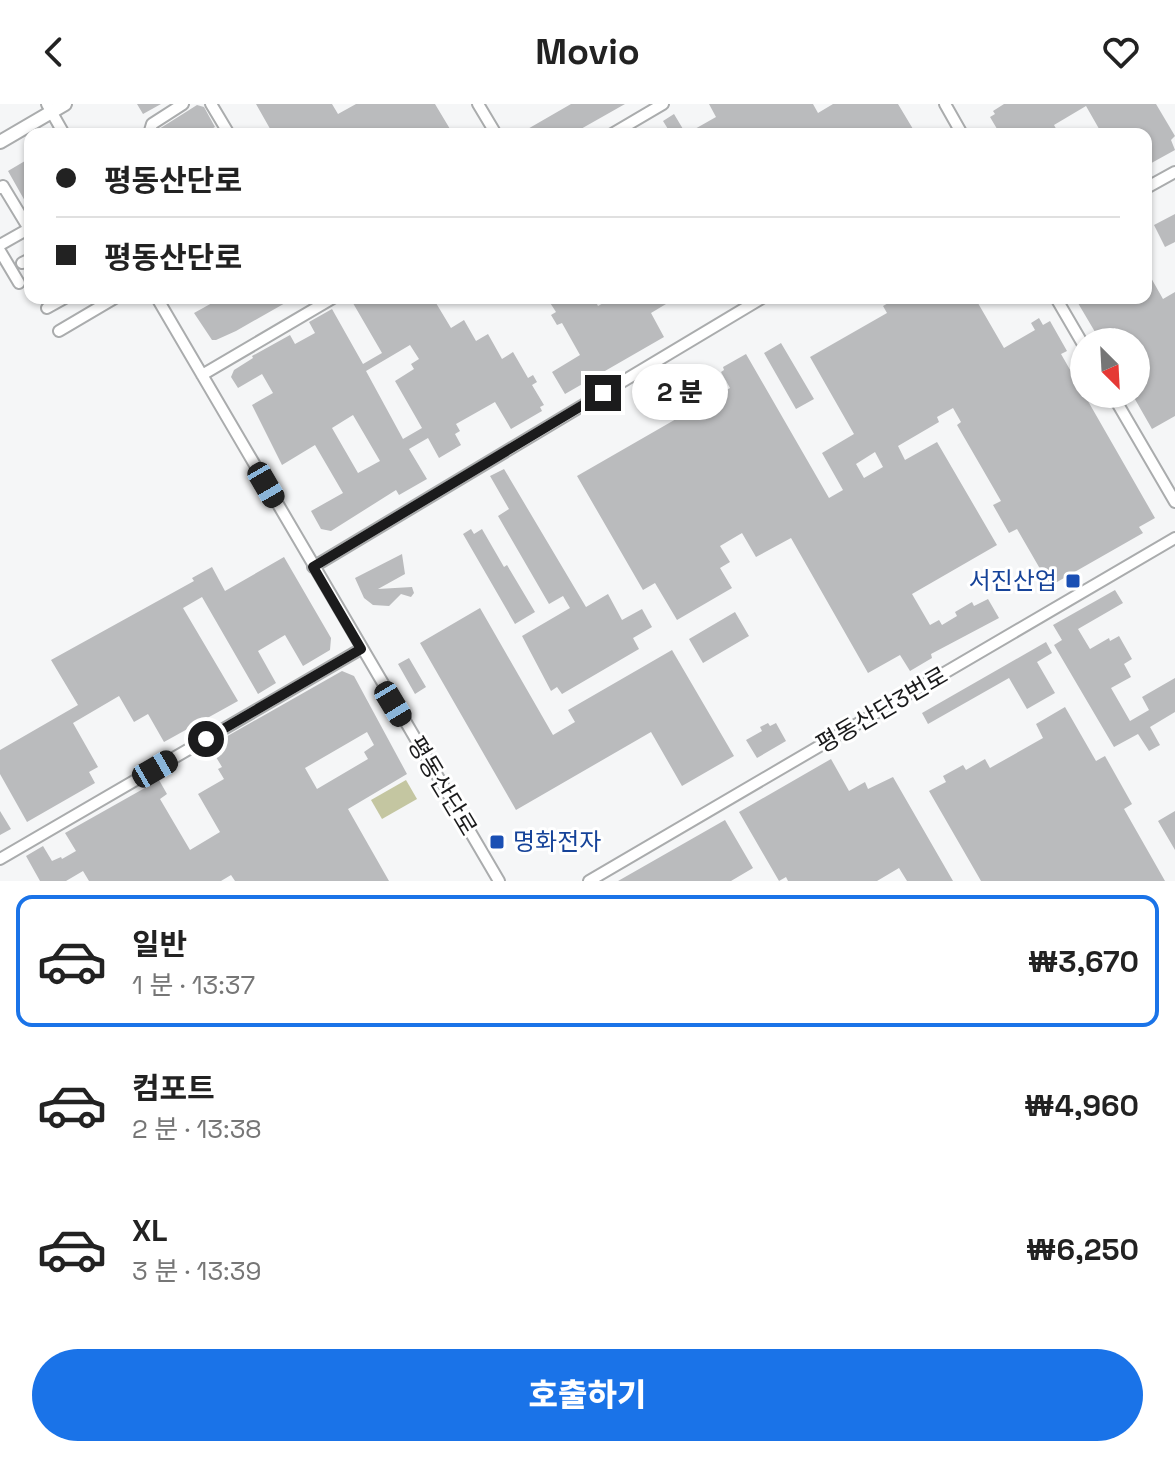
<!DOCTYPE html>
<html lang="ko">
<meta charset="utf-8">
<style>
:root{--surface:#fff;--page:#f6f6f6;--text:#222;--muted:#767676;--line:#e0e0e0;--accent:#1a73e8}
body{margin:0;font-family:"Space Grotesk","Noto Sans KR",sans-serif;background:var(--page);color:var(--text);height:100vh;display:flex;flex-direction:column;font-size:30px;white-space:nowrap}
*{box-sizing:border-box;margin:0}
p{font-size:26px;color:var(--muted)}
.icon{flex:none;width:44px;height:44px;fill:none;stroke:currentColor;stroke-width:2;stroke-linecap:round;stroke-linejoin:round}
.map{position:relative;height:777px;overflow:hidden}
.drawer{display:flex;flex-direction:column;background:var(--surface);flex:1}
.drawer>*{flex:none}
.banner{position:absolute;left:24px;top:24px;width:1128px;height:176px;border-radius:16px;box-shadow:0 2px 6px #0004;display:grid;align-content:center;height:176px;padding:0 32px;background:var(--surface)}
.needle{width:52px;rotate:156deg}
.controls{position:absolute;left:1070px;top:224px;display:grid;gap:16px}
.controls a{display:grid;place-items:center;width:80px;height:80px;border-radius:50%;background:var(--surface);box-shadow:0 2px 6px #0004;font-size:40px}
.end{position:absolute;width:36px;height:36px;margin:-18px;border:10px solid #1b1b1c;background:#fff;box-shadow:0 0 0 4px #fff}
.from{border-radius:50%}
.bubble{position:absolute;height:56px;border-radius:28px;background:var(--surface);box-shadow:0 2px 6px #0004;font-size:26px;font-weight:800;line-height:56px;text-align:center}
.car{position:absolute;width:24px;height:48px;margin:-24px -12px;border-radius:10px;box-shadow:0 0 6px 2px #0007;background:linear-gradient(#222 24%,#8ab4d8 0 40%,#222 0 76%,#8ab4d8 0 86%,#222 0)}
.banner b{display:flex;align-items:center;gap:28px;height:76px;font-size:30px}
.banner b+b{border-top:2px solid var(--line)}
.banner i{width:20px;height:20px;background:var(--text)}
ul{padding:14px 0 0;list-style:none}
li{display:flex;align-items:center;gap:24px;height:132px;margin:0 16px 12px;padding:0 16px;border:4px solid transparent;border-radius:16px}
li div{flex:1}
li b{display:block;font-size:30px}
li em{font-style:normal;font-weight:800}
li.active{border-color:var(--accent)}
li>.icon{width:72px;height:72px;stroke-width:1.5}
.button{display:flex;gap:16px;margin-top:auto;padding:16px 32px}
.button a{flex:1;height:92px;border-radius:48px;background:var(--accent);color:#fff;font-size:32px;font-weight:800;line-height:92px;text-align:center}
header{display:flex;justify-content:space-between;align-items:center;height:104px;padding:0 32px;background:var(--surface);font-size:36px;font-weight:800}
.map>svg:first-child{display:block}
</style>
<header><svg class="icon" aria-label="back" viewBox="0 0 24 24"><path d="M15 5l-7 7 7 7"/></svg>Movio<svg class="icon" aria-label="heart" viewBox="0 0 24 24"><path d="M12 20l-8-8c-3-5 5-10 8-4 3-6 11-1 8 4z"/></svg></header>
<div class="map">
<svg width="1175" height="777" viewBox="0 0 1175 777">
<rect width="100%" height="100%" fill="#f5f6f7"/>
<path fill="#c4c6a1" d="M 406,676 L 417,695 L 382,715 L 371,696 Z"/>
<path fill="#babbbd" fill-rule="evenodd" d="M 137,0 L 161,0 L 143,10 Z
M 256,0 L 332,0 L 338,10 L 356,0 L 435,0 L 453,30 L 273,30 Z
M 571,0 L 625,0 L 572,30 L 519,30 Z
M 709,0 L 813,0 L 818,9 L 833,0 L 898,0 L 916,30 L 882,30 L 880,26 L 873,30 L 836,30 L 834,27 L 829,30 L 686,30 L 716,13 Z
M 1004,0 L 1156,0 L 1175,32 L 1171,36 L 1175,46 L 1146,62 L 1146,30 L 1102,30 L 1086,2 L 1054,21 L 1059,30 L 1000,30 L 990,13 L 995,10 L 993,7 Z
M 197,1 L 204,3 L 215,23 L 203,30 L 157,30 L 159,25 Z
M 674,10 L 686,30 L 671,30 L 663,17 Z
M 30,54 L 30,106 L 8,67 Z
M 1175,110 L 1175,138 L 1165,143 L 1154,121 Z
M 1146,165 L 1163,195 L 1175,188 L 1175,312 L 1152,325 L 1132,290 L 1136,290 L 1136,238 L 1123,238 L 1115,224 L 1098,233 L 1075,194 L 1146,194 Z
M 221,194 L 294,194 L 236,227 L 216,236 L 212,236 L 194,209 Z
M 350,194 L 417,194 L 420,200 L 433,194 L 451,224 L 464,216 L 476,237 L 488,230 L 502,255 L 513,248 L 528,274 L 533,271 L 537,278 L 532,281 L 544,301 L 540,303 L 542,307 L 511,325 L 495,298 L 456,320 L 460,327 L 455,330 L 461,341 L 439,354 L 428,334 L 409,345 L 427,375 L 399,391 L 396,386 L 331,427 L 321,425 L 311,407 L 343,389 L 315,341 L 282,361 L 252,301 L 273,289 L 262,270 L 238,284 L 231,273 L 234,266 L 253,254 L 252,252 L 290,231 L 295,240 L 315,229 L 309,218 L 332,205 L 363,260 L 382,249 ZM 410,241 L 419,255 L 411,260 L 414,265 L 395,277 L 422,324 L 403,335 L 366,267 ZM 353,311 L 380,357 L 358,369 L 332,324 Z
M 547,194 L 594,194 L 598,202 L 612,194 L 676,194 L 651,209 L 664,233 L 565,290 L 552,268 L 580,251 L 562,219 L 557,221 L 551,211 L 556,208 Z
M 897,194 L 975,194 L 1004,244 L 1035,226 L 1031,219 L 1039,214 L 1043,221 L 1050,217 L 1067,247 L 1061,250 L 1155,414 L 1139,423 L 1143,429 L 1050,482 L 1017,425 L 1009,429 L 993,401 L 1001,397 L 957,321 L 961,318 L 953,304 L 937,313 L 939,318 L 898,342 L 905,356 L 937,338 L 997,441 L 912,490 L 930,521 L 939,516 L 942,521 L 957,512 L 955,508 L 972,498 L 974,502 L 988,495 L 999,514 L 931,550 L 932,554 L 910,567 L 900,551 L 868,569 L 791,434 L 756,453 L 742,429 L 720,442 L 730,458 L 720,464 L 732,484 L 677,516 L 655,479 L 643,486 L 577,372 L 730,284 L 721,268 L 724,266 L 723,263 L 746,250 L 829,394 L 843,386 L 822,349 L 854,330 L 810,253 L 887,209 L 883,202 ZM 875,348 L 883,363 L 864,374 L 856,360 Z
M 781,239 L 814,295 L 796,305 L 764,249 Z
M 504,365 L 586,503 L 608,490 L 622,516 L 642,505 L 652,523 L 633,534 L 639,545 L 562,590 L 557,583 L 551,587 L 522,532 L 570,504 L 563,492 L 549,500 L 498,412 L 509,405 L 490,372 Z
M 471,425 L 474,430 L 482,425 L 504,463 L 507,461 L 535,508 L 515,520 L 463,430 Z
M 402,450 L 405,470 L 378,485 L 412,483 L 414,489 L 411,493 L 401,490 L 389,502 L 373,501 L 364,494 L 355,474 Z
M 284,453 L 331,534 L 330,546 L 303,562 L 285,531 L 258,547 L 276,579 L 258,590 L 202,493 L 183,504 L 238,597 L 164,638 L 148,610 L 134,618 L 119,592 L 73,619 L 98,663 L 89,668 L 95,679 L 27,718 L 0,670 L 0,646 L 78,601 L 51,556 L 194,477 L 192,474 L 212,463 L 225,487 Z
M 1115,486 L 1123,499 L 1078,525 L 1090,545 L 1109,534 L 1110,537 L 1119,532 L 1132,555 L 1124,560 L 1131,573 L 1111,584 L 1130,617 L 1149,606 L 1142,593 L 1175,574 L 1175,608 L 1150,623 L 1160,641 L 1149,647 L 1138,630 L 1114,643 L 1054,541 L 1062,536 L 1053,521 Z
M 480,504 L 553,631 L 575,618 L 568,606 L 672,546 L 734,652 L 682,682 L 651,628 L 516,706 L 420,539 Z
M 735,508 L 749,532 L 703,559 L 689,535 Z
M 1046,538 L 1052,549 L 1037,558 L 1055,589 L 1027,605 L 1009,574 L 928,620 L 922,609 Z
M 409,554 L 426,583 L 415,590 L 398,560 Z
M 342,567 L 354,572 L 407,670 L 348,705 L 389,777 L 235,777 L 231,771 L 221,777 L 89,777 L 83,767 L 66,777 L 40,777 L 26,752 L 43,742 L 52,757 L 61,753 L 62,755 L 76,747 L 65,729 L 159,676 L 167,690 L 160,695 L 190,746 L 220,728 L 198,690 L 224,675 L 218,665 L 222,663 L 213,648 L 221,644 L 217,638 ZM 367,628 L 374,641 L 364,648 L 368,655 L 317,685 L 305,664 Z
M 1065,603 L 1096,657 L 1105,652 L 1132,700 L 1124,705 L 1165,777 L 981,777 L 929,687 L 946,678 L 943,672 L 963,661 L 966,666 L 985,655 L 990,664 L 1043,634 L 1036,620 Z
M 768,619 L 770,622 L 776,619 L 786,637 L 757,654 L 746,636 L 762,627 L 760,623 Z
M 831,655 L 849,687 L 865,678 L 868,685 L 893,673 L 953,777 L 907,777 L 899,764 L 877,777 L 788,777 L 786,773 L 779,777 L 739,708 Z
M 0,707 L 11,725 L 0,731 Z
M 1175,707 L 1175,746 L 1158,717 Z
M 725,716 L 753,764 L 731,777 L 618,777 Z"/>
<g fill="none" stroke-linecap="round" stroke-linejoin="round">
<g stroke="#aaacad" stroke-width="14">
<path id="minor" d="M 47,0 L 64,30
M 211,0 L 229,30
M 478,0 L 496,30
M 945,0 L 962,30
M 149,30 L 152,20 L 183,0
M 612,30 L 663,0
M 0,84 L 3,82 L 29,125
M 1146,84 L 1175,68
M 0,141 L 30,124
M 0,147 L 19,179
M 22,159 L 30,155
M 157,194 L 499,777
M 1056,194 L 1084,242
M 47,204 L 65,194
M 59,227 L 115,194
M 202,271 L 333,194
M 1112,290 L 1175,398
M 313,463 L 762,194
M 0,755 L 361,545
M 589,777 L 1175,434"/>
</g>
<g stroke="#aaacad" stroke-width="16">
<path id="major" d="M 0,38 L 65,0"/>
</g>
<use href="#minor" stroke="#fff" stroke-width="10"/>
<use href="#major" stroke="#fff" stroke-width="12"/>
</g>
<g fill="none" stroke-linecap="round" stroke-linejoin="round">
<path stroke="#1b1b1c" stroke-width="10" d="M 206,635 L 361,545 L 313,463 L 603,289"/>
</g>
<g fill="#1a4fb4" stroke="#fff" stroke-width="3">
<rect x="1065" y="469" width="16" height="16" rx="4"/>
<rect x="489" y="730" width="16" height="16" rx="4"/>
</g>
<g text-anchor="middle" stroke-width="6" stroke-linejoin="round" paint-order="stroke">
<g font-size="24" fill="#164399" stroke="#fff" text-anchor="end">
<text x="1057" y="485">서진산업</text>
<text x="513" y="746" text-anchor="start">명화전자</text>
</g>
<g font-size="24" fill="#1b1b1c" stroke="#fff">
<text transform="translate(882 606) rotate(-30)" y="8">평동산단3번로</text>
<text transform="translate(442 682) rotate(59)" y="8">평동산단로</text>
</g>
</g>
</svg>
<div class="controls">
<a><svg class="needle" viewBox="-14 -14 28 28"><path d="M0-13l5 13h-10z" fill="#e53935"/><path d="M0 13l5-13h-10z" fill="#767676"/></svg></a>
</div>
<i class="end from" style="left:206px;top:635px"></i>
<i class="end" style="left:603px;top:289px"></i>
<div class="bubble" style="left:632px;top:260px;width:96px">2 분</div>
<i class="car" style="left:266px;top:381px;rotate:150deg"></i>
<i class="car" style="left:393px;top:600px;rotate:149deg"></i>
<i class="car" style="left:155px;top:665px;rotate:60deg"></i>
<div class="banner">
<b><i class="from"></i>평동산단로</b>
<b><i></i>평동산단로</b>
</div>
</div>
<section class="drawer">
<ul>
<li class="active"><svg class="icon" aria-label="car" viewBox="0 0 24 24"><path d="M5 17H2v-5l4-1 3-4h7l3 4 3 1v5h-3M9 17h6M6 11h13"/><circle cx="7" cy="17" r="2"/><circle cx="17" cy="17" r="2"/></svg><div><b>일반</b><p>1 분 · 13:37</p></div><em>₩3,670</em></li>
<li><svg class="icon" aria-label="car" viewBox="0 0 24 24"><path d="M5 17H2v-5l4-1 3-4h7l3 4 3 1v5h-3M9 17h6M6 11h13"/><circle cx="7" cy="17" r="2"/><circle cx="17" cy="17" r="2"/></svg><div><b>컴포트</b><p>2 분 · 13:38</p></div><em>₩4,960</em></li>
<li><svg class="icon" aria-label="car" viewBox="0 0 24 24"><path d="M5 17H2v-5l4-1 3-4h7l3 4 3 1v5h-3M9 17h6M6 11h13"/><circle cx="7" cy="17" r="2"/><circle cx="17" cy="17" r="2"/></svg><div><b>XL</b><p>3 분 · 13:39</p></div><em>₩6,250</em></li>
</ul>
<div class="button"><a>호출하기</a></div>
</section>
